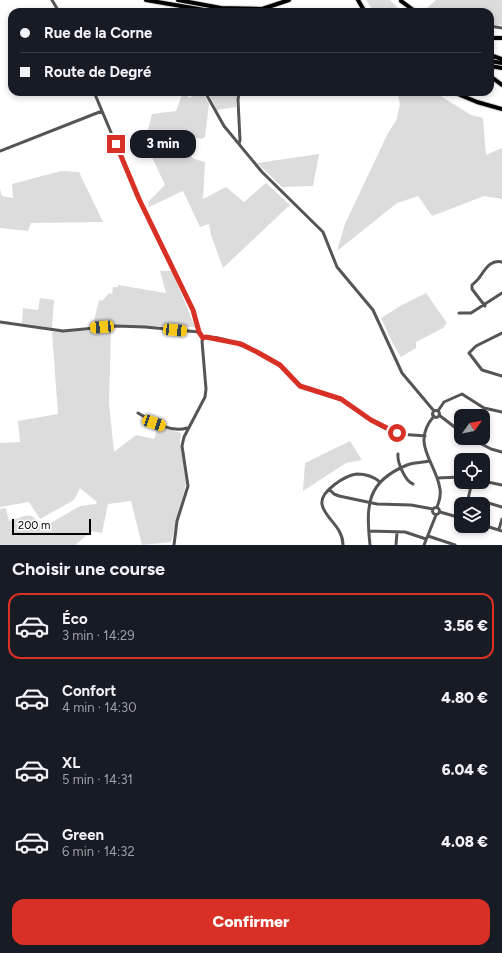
<!DOCTYPE html>
<html lang="fr">
<meta charset="utf-8">
<style>
:root{--surface:#171b24;--page:#20242c;--text:#f1f3f6;--muted:#9ea1a6;--line:#363941;--accent:#d93025}
body{margin:0;font-family:Figtree,sans-serif;background:var(--page);color:var(--text);height:100vh;display:flex;flex-direction:column;font-size:15px;white-space:nowrap}
*{box-sizing:border-box;margin:0}
p{font-size:13px;color:var(--muted)}
.icon{flex:none;width:22px;height:22px;fill:none;stroke:currentColor;stroke-width:2;stroke-linecap:round;stroke-linejoin:round}
.map{position:relative;height:545px;overflow:hidden}
.drawer{display:flex;flex-direction:column;background:var(--surface);flex:1}
.drawer>*{flex:none}
.banner{position:absolute;left:8px;top:8px;width:486px;height:88px;border-radius:12px;box-shadow:0 2px 6px #0003;display:grid;align-content:center;height:88px;padding:0 12px;background:var(--surface)}
.needle{width:26px;rotate:57deg}
.buttons{position:absolute;left:454px;top:409px;display:grid;gap:8px}
.buttons a{display:grid;place-items:center;width:36px;height:36px;border-radius:8px;background:var(--surface);box-shadow:0 2px 6px #0003;font-size:20px}
.scale{position:absolute;left:12px;bottom:10px;width:79px;box-sizing:border-box;padding-left:4px;border:2px solid #000;border-top:0;font-size:11px;line-height:14px;white-space:nowrap;color:#000;-webkit-text-stroke:3px #fff;paint-order:stroke}
.end{position:absolute;width:18px;height:18px;margin:-9px;border:5px solid #d93025;background:#fff;box-shadow:0 0 0 2px #fff}
.from{border-radius:50%}
.bubble{position:absolute;height:28px;border-radius:12px;background:var(--surface);box-shadow:0 2px 6px #0003;font-size:13px;font-weight:800;line-height:28px;text-align:center}
.car{position:absolute;width:12px;height:24px;margin:-12px -6px;border-radius:5px;box-shadow:0 0 3px 1px #0007;background:linear-gradient(#f5c518 24%,#345 0 40%,#f5c518 0 76%,#345 0 86%,#f5c518 0)}
.banner b{display:flex;align-items:center;gap:14px;height:38px;font-size:15px}
.banner b+b{border-top:1px solid var(--line)}
.banner i{width:10px;height:10px;background:var(--text)}
ul{padding:0;list-style:none}
li{display:flex;align-items:center;gap:12px;height:66px;margin:0 8px 6px;padding:0 4px;border:2px solid transparent;border-radius:12px}
li div{flex:1}
li b{display:block;font-size:15px}
li em{font-style:normal;font-weight:800}
li.current{border-color:var(--accent)}
li>.icon{width:36px;height:36px;stroke-width:1.5}
h2{padding:0 12px;font-size:18px;line-height:48px}
.action{display:flex;gap:8px;margin-top:auto;padding:8px 12px}
.action a{flex:1;height:46px;border-radius:12px;background:var(--accent);color:#fff;font-size:16px;font-weight:800;line-height:46px;text-align:center}
.map>svg:first-child{display:block}
</style>
<div class="map">
<svg width="502" height="545" viewBox="0 0 502 545">
<rect width="100%" height="100%" fill="#fff"/>
<path fill="#dcdcdc" d="M 366,0 L 390,0 L 402,12 L 374,12 Z
M 436,0 L 502,0 L 502,25 L 490,25 L 490,12 L 430,12 L 427,8 Z
M 199,92 L 202,92 L 209,104 L 205,137 L 202,139 L 192,137 L 192,158 L 205,162 L 203,199 L 226,187 L 244,202 L 266,183 L 290,205 L 223,268 L 211,235 L 209,224 L 200,227 L 183,191 L 149,207 L 148,202 L 165,185 L 145,142 L 152,114 L 176,111 L 182,95 L 185,93 L 189,98 Z
M 208,92 L 237,92 L 236,107 L 217,110 Z
M 397,92 L 434,92 L 471,115 L 483,118 L 486,155 L 502,148 L 502,199 L 484,196 L 432,216 L 418,196 L 397,203 L 337,251 L 345,224 L 388,133 L 396,121 L 400,104 Z
M 319,154 L 313,186 L 282,187 L 257,163 Z
M 61,171 L 79,172 L 103,222 L 31,223 L 28,231 L 0,228 L 0,189 L 2,196 L 13,198 L 12,184 Z
M 160,271 L 172,271 L 195,327 L 93,325 L 99,300 L 102,301 L 109,293 L 112,294 L 113,287 L 118,287 L 118,285 L 166,293 Z
M 426,293 L 447,323 L 443,328 L 416,342 L 416,348 L 401,357 L 392,342 L 381,318 L 402,305 Z
M 40,298 L 54,300 L 52,328 L 22,323 L 23,308 L 38,310 Z
M 111,330 L 109,403 L 114,452 L 136,435 L 154,439 L 159,426 L 181,433 L 180,442 L 186,484 L 171,542 L 142,545 L 131,501 L 108,504 L 102,533 L 92,531 L 75,545 L 0,545 L 0,509 L 6,508 L 9,521 C 28,516 31,509 42,528 L 80,506 L 96,504 L 97,502 L 80,488 L 74,500 L 40,519 L 29,502 L 0,507 L 0,443 L 20,442 L 18,421 L 58,414 L 52,332 Z
M 350,441 L 362,460 L 346,463 L 303,491 L 305,463 Z"/>
<g fill="none" stroke-linecap="round" stroke-linejoin="round">
<g stroke="#dbdbdb" stroke-width="6">
<path id="highway" d="M 146,0 L 216,12
M 178,0 L 221,8
M 358,0 L 365,12
M 401,1 L 416,12
M 220,8 L 262,9 L 289,0
M 229,10 L 241,12
M 490,38 L 502,38
M 490,55 L 502,59
M 490,61 L 502,63
M 490,66 L 502,68
M 490,76 L 502,85
M 453,92 L 477,102 L 502,109"/>
</g>
<path stroke="#555" stroke-width="3" d="M 52,0 L 59,12
M 490,26 L 502,28
M 94,92 L 139,199 L 193,309 L 199,332 L 203,338 L 202,341 L 206,389 L 205,397 L 184,437 L 182,446 L 188,486 L 177,521 L 174,545
M 205,92 L 224,126 L 262,172 L 323,232 L 337,267 L 373,310 L 402,373 L 434,411
M 239,144 L 240,140 L 238,100 L 239,92
M 0,151 L 102,111
M 485,306 L 472,289 L 472,285 C 474,283 477,281 479,278 C 485,270 490,259 502,262
M 459,313 L 471,313 L 502,293
M 0,322 L 63,331 L 117,326 L 145,327 L 199,332
M 502,333 L 476,346 L 469,353 L 482,370 L 502,376
M 203,338 C 218,332 269,356 281,366 C 289,373 294,383 303,387 C 314,392 326,393 338,398 C 358,408 375,427 397,433 C 407,436 415,434 425,436
M432.5 414a3.5 3.5 0 1 1 7 0a3.5 3.5 0 1 1-7 0Z
M 438,411 L 444,402 L 462,394 L 484,408 L 502,412
M 138,413 C 153,422 170,433 187,428
M 439,415 L 461,432
M 434,416 C 410,444 436,462 440,489 C 441,495 439,502 437,507
M 470,438 L 491,449 L 502,452
M 398,454 C 397,462 405,481 413,484
M 437,478 L 461,477
M 483,481 L 502,485
M 329,489 L 334,494 L 339,496 L 377,504 L 411,505 L 433,509
M 468,499 L 472,482
M 482,501 L 502,507
M432.5 511a3.5 3.5 0 1 1 7 0a3.5 3.5 0 1 1-7 0Z
M 440,512 L 461,518
M 483,525 L 502,531
M 499,529 L 502,519
M 369,531 L 405,532 L 426,539
M 428,536 L 455,545
M 343,545 C 343,526 324,518 322,504 C 320,491 346,475 357,474 C 366,474 373,476 380,482
M 370,545 C 366,505 366,482 407,465 C 414,462 422,463 429,461
M 396,545 L 397,532
M 424,545 L 436,515"/>
<use href="#highway" stroke="#000" stroke-width="4"/>
</g>
<g fill="none" stroke-linecap="round" stroke-linejoin="round">
<path stroke="#d93025" stroke-width="5" d="M 116,144 L 139,199 L 193,310 L 199,332 L 203,338 L 206,337 L 241,344 L 257,352 L 280,365 L 300,386 L 341,399 L 371,420 L 397,433"/>
</g>
</svg>
<div class="buttons">
<a><svg class="needle" viewBox="-14 -14 28 28"><path d="M0-13l5 13h-10z" fill="#e53935"/><path d="M0 13l5-13h-10z" fill="#9ea1a6"/></svg></a>
<a><svg class="icon" aria-label="locate" viewBox="0 0 24 24"><circle cx="12" cy="12" r="6"/><path d="M12 2v4M12 18v4M2 12h4M18 12h4"/></svg></a>
<a><svg class="icon" aria-label="layers" viewBox="0 0 24 24"><path d="M12 4l9 5-9 5-9-5zM3 14l9 5 9-5"/></svg></a>
</div>
<div class="scale">200 m</div>
<i class="end from" style="left:397px;top:433px"></i>
<i class="end" style="left:116px;top:144px"></i>
<div class="bubble" style="left:130px;top:130px;width:66px">3 min</div>
<i class="car" style="left:102px;top:327px;rotate:266deg"></i>
<i class="car" style="left:175px;top:330px;rotate:95deg"></i>
<i class="car" style="left:154px;top:423px;rotate:109deg"></i>
<div class="banner">
<b><i class="from"></i>Rue de la Corne</b>
<b><i></i>Route de Degré</b>
</div>
</div>
<section class="drawer">
<h2>Choisir une course</h2>
<ul>
<li class="current"><svg class="icon" aria-label="car" viewBox="0 0 24 24"><path d="M5 17H2v-5l4-1 3-4h7l3 4 3 1v5h-3M9 17h6M6 11h13"/><circle cx="7" cy="17" r="2"/><circle cx="17" cy="17" r="2"/></svg><div><b>Éco</b><p>3 min · 14:29</p></div><em>3.56 €</em></li>
<li><svg class="icon" aria-label="car" viewBox="0 0 24 24"><path d="M5 17H2v-5l4-1 3-4h7l3 4 3 1v5h-3M9 17h6M6 11h13"/><circle cx="7" cy="17" r="2"/><circle cx="17" cy="17" r="2"/></svg><div><b>Confort</b><p>4 min · 14:30</p></div><em>4.80 €</em></li>
<li><svg class="icon" aria-label="car" viewBox="0 0 24 24"><path d="M5 17H2v-5l4-1 3-4h7l3 4 3 1v5h-3M9 17h6M6 11h13"/><circle cx="7" cy="17" r="2"/><circle cx="17" cy="17" r="2"/></svg><div><b>XL</b><p>5 min · 14:31</p></div><em>6.04 €</em></li>
<li><svg class="icon" aria-label="car" viewBox="0 0 24 24"><path d="M5 17H2v-5l4-1 3-4h7l3 4 3 1v5h-3M9 17h6M6 11h13"/><circle cx="7" cy="17" r="2"/><circle cx="17" cy="17" r="2"/></svg><div><b>Green</b><p>6 min · 14:32</p></div><em>4.08 €</em></li>
</ul>
<div class="action"><a>Confirmer</a></div>
</section>
